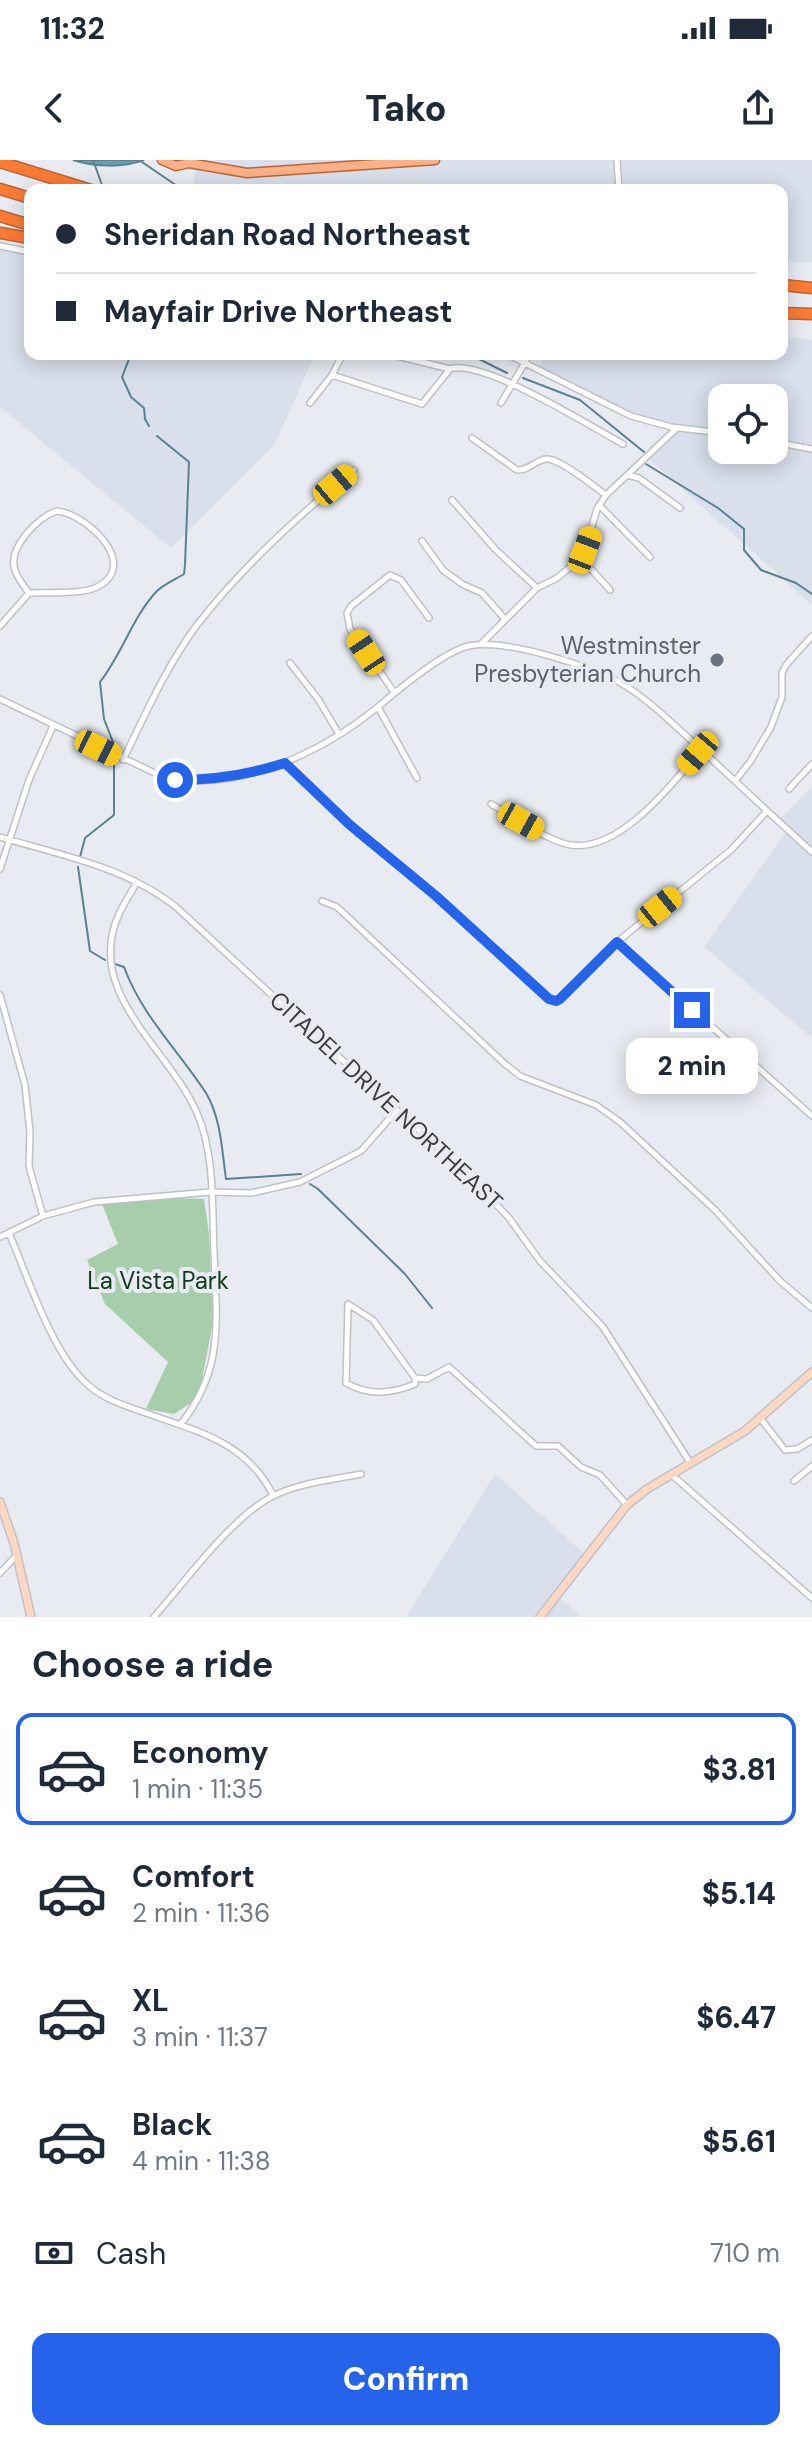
<!DOCTYPE html>
<meta charset="utf-8">
<style>
:root{--surface:#fff;--page:#f6f6f7;--text:#1f2937;--muted:#747a83;--line:#e0e1e3;--accent:#2563eb}
body{margin:0;font-family:"DM Sans",sans-serif;background:var(--page);color:var(--text);height:100vh;display:flex;flex-direction:column;font-size:30px;white-space:nowrap}
*{box-sizing:border-box;margin:0}
p{font-size:26px;color:var(--muted)}
.icon{flex:none;width:44px;height:44px;fill:none;stroke:currentColor;stroke-width:2;stroke-linecap:round;stroke-linejoin:round}
.map{position:relative;height:1457px;overflow:hidden}
.panel{display:flex;flex-direction:column;background:var(--surface);flex:1}
.panel>*{flex:none}
.top-card{position:absolute;left:24px;top:24px;width:764px;height:176px;border-radius:16px;box-shadow:0 4px 20px #0003;display:grid;align-content:center;height:176px;padding:0 32px;background:var(--surface)}
.fabs{position:absolute;left:708px;top:224px;display:grid;gap:16px}
.fabs a{display:grid;place-items:center;width:80px;height:80px;border-radius:16px;background:var(--surface);box-shadow:0 4px 20px #0003;font-size:40px}
.end{position:absolute;width:36px;height:36px;margin:-18px;border:10px solid #2563eb;background:#fff;box-shadow:0 0 0 4px #fff}
.from{border-radius:50%}
.bubble{position:absolute;height:56px;border-radius:16px;background:var(--surface);box-shadow:0 4px 20px #0003;font-size:26px;font-weight:800;line-height:56px;text-align:center}
.car{position:absolute;width:24px;height:48px;margin:-24px -12px;border-radius:10px;box-shadow:0 0 6px 2px #0007;background:linear-gradient(#f5c518 24%,#345 0 40%,#f5c518 0 76%,#345 0 86%,#f5c518 0)}
.top-card b{display:flex;align-items:center;gap:28px;height:76px;font-size:30px}
.top-card b+b{border-top:2px solid var(--line)}
.top-card i{width:20px;height:20px;background:var(--text)}
ul{padding:0;list-style:none}
li{display:flex;align-items:center;gap:24px;height:112px;margin:0 16px 12px;padding:0 16px;border:4px solid transparent;border-radius:16px}
li div{flex:1}
li b{display:block;font-size:30px}
li em{font-style:normal;font-weight:800}
li.selected{border-color:var(--accent)}
li>.icon{width:72px;height:72px;stroke-width:1.5}
h2{padding:0 32px;font-size:36px;line-height:96px}
.pay{display:flex;align-items:center;gap:20px;height:88px;padding:0 32px;font-size:30px}
.pay p{margin-inline-start:auto}
.action{display:flex;gap:16px;margin-top:auto;padding:16px 32px}
.action a{flex:1;height:92px;border-radius:16px;background:var(--accent);color:#fff;font-size:32px;font-weight:800;line-height:92px;text-align:center}
.status{display:flex;justify-content:space-between;align-items:center;height:56px;padding:0 40px;background:var(--surface);direction:ltr}
.status svg{height:22px;fill:currentColor}
header{display:flex;justify-content:space-between;align-items:center;height:104px;padding:0 32px;background:var(--surface);font-size:36px;font-weight:800}
.map>svg:first-child{display:block}
</style>
<div class="status"><b>11:32</b><svg viewBox="0 0 49 12"><path d="M0 12V9h3v3zM5 12V6h3v6zM10 12V3h3v9zM15 12V0h3v12zM26 1h20v11H26zM47 4h2v5h-2z"/></svg></div>
<header><svg class="icon" aria-label="back" viewBox="0 0 24 24"><path d="M15 5l-7 7 7 7"/></svg>Tako<svg class="icon" aria-label="share" viewBox="0 0 24 24"><path d="M12 15V3M7 8l5-5 5 5M5 13v7h14v-7"/></svg></header>
<div class="map">
<svg width="812" height="1457" viewBox="0 0 812 1457">
<rect width="100%" height="100%" fill="#e8ebf1"/>
<path fill="#d9dfeb" fill-rule="evenodd" d="M 197,0 L 812,0 L 812,102 L 782,102 L 782,30 L 193,30 Z
M 0,81 L 30,88 L 30,194 L 315,194 L 275,284 L 171,388 L 0,247 Z
M 782,176 L 812,180 L 812,445 L 648,298 L 682,267 L 611,249 L 539,210 L 544,194 L 782,194 ZM 722,238 L 774,238 L 774,290 L 722,290 Z
M 812,626 L 812,878 L 704,787 L 788,669 L 779,660 Z
M 495,1314 L 587,1396 L 557,1436 L 581,1457 L 406,1457 Z"/>
<path fill="#a7cdab" d="M 175,1038 L 204,1039 L 209,1074 L 213,1162 L 202,1220 L 197,1234 L 191,1243 L 174,1254 L 146,1249 L 168,1202 L 105,1144 L 87,1100 L 118,1084 L 102,1044 Z"/>
<path fill="#67a0b4" stroke="#5a8291" stroke-width="2" d="M 73,0 L 144,0 C 122,8 95,7 73,0 Z"/>
<g fill="none" stroke-linecap="round" stroke-linejoin="round">
<path stroke="#5a8291" stroke-width="2" d="M 93,0 L 102,25
M 139,0 L 183,30
M 131,194 L 122,217 L 131,237 L 144,248 L 145,259 L 149,266
M 469,194 L 507,213
M 523,218 L 580,240 L 644,292
M 646,304 L 718,348 L 744,369 L 744,390 L 761,410 L 796,423 L 812,434
M 116,590 L 104,559 L 100,522 C 122,494 133,456 157,431 C 164,424 176,419 184,414 L 185,405 L 189,302 L 157,276
M 80,697 L 85,678 L 114,655 L 114,603
M 78,707 L 90,791 L 105,800
M 115,804 L 124,807 C 142,856 178,890 206,933 C 221,958 222,991 226,1019 L 301,1014
M 310,1024 L 318,1029 L 405,1114 L 432,1148"/>
<g stroke="#bec1c7" stroke-width="8">
<path id="street" d="M 617,0 L 619,30
M 0,86 L 30,92
M 389,194 L 450,209 C 482,198 590,266 623,284
M 507,194 L 631,256 L 671,267 L 722,273
M 332,215 L 422,244 L 450,209
M 310,243 L 332,215 L 343,194
M 501,243 L 526,201
M 472,278 L 517,310 C 529,311 535,300 546,299 C 558,297 595,327 606,335
M 774,282 L 812,289
M 627,315 L 639,318 L 680,348
M 452,340 L 496,390 L 537,428
M 599,345 L 650,397
M 57,351 C 87,354 141,405 97,427 C 81,435 46,432 29,433 C 24,426 17,418 15,410 C 7,389 38,356 57,351 Z
M 422,381 L 443,410 L 462,424 L 482,433 L 504,458
M 580,397 L 610,430
M 0,466 L 29,433
M 481,484 L 537,428 L 557,418 L 574,404 L 585,390 L 597,349 L 606,335 L 677,268
M 290,503 L 318,539 L 339,574
M 394,532 L 350,469 L 347,453 L 351,446 L 390,415 L 401,420 L 429,458
M 0,539 L 161,616 C 235,635 323,592 379,546 C 399,529 444,491 469,486 C 505,478 595,507 626,526 C 655,545 679,570 705,593 C 740,626 776,659 812,692
M 378,547 L 417,618
M 123,600 C 145,555 167,505 197,465 C 243,406 296,358 354,310
M 285,603 L 350,665 L 416,718 L 549,839 L 556,841 L 617,782 L 731,690 L 767,651
M 735,621 L 750,602 L 771,567 L 782,537 L 782,513 L 786,505 L 812,476
M 789,629 L 812,604
M 491,644 C 512,656 543,678 566,684 C 617,697 672,624 701,590
M 0,677 C 60,695 126,707 176,747 L 472,1019 L 509,1058 L 540,1101 L 603,1167 L 691,1304
M 0,709 L 29,620 L 53,566
M 137,722 C 131,733 124,743 119,754 C 83,833 169,888 197,953 C 215,994 212,1047 214,1091 C 215,1126 219,1160 213,1195 C 208,1222 197,1244 180,1265
M 322,741 L 337,747 L 505,904 L 520,916 L 596,945 L 620,962 L 715,1050 L 780,1121 L 812,1148
M 617,782 L 812,956
M 0,835 L 25,925 L 30,972 L 29,1006 L 43,1056
M 9,1073 C 28,1117 52,1194 88,1225 C 104,1239 123,1245 143,1252 C 196,1271 246,1281 273,1335
M 0,1077 L 43,1056 L 94,1042 L 210,1032 L 251,1033 L 300,1022 L 361,991 L 397,950
M 348,1144 L 373,1160 L 415,1218 L 415,1224 C 391,1234 369,1236 346,1223 Z
M 415,1218 L 427,1219 L 449,1207 L 536,1286 L 558,1286 L 581,1307 L 600,1315 L 627,1345
M 761,1259 L 785,1290 L 797,1289 L 812,1280
M 672,1315 L 812,1438
M 794,1321 L 812,1306
M 0,1413 L 16,1396
M 154,1457 C 185,1422 231,1358 271,1337 C 297,1323 332,1320 361,1314"/>
</g>
<g stroke="#bec1c7" stroke-width="10">
<path id="secondary" d="M 0,1342 L 14,1383 L 31,1457
M 540,1457 L 627,1345 L 647,1329 L 745,1271 L 812,1212"/>
</g>
<g stroke="#b96537" stroke-width="11">
<path id="primary" d="M 162,0 L 176,6 L 189,3 L 247,13 L 435,0"/>
</g>
<g stroke="#b96537" stroke-width="13">
<path id="highway" d="M 0,2 L 91,30
M 0,29 L 30,38
M 0,56 L 30,65
M 0,73 L 30,78
M 782,125 L 812,128
M 782,153 L 812,154"/>
</g>
<use href="#street" stroke="#fff" stroke-width="5"/>
<use href="#secondary" stroke="#fed7c2" stroke-width="7"/>
<use href="#primary" stroke="#fdb085" stroke-width="8"/>
<use href="#highway" stroke="#fc7b33" stroke-width="10"/>
</g>
<g fill="none" stroke-linecap="round" stroke-linejoin="round">
<path stroke="#2563eb" stroke-width="10" d="M 175,620 C 213,620 248,615 285,603 L 350,665 L 436,736 L 549,839 L 556,841 L 560,839 L 617,782 L 692,850"/>
</g>
<circle fill="#6b7280" stroke="#e8ebf1" stroke-width="3" cx="717" cy="500" r="8"/>
<g text-anchor="middle" stroke-width="8" stroke-linejoin="round" paint-order="stroke">
<g font-size="24" fill="#5b616d" stroke="#e8ebf1" text-anchor="end">
<text x="701" y="494">Westminster<tspan x="701" dy="28">Presbyterian Church</tspan></text>
</g>
<g font-size="24" fill="#3c3d3f" stroke="#e8ebf1">
<text transform="translate(386 941) rotate(43)" y="8">CITADEL DRIVE NORTHEAST</text>
</g>
<g font-size="24" fill="#0e3c19" stroke="#e8ebf1">
<text x="158" y="1129">La Vista Park</text>
</g>
</g>
</svg>
<div class="fabs">
<a><svg class="icon" aria-label="locate" viewBox="0 0 24 24"><circle cx="12" cy="12" r="6"/><path d="M12 2v4M12 18v4M2 12h4M18 12h4"/></svg></a>
</div>
<i class="end from" style="left:175px;top:620px"></i>
<i class="end" style="left:692px;top:850px"></i>
<div class="bubble" style="left:626px;top:878px;width:132px">2 min</div>
<i class="car" style="left:335px;top:325px;rotate:50deg"></i>
<i class="car" style="left:585px;top:390px;rotate:21deg"></i>
<i class="car" style="left:366px;top:492px;rotate:327deg"></i>
<i class="car" style="left:98px;top:588px;rotate:116deg"></i>
<i class="car" style="left:698px;top:593px;rotate:221deg"></i>
<i class="car" style="left:521px;top:661px;rotate:119deg"></i>
<i class="car" style="left:660px;top:747px;rotate:51deg"></i>
<div class="top-card">
<b><i class="from"></i>Sheridan Road Northeast</b>
<b><i></i>Mayfair Drive Northeast</b>
</div>
</div>
<section class="panel">
<h2>Choose a ride</h2>
<ul>
<li class="selected"><svg class="icon" aria-label="car" viewBox="0 0 24 24"><path d="M5 17H2v-5l4-1 3-4h7l3 4 3 1v5h-3M9 17h6M6 11h13"/><circle cx="7" cy="17" r="2"/><circle cx="17" cy="17" r="2"/></svg><div><b>Economy</b><p>1 min · 11:35</p></div><em>$3.81</em></li>
<li><svg class="icon" aria-label="car" viewBox="0 0 24 24"><path d="M5 17H2v-5l4-1 3-4h7l3 4 3 1v5h-3M9 17h6M6 11h13"/><circle cx="7" cy="17" r="2"/><circle cx="17" cy="17" r="2"/></svg><div><b>Comfort</b><p>2 min · 11:36</p></div><em>$5.14</em></li>
<li><svg class="icon" aria-label="car" viewBox="0 0 24 24"><path d="M5 17H2v-5l4-1 3-4h7l3 4 3 1v5h-3M9 17h6M6 11h13"/><circle cx="7" cy="17" r="2"/><circle cx="17" cy="17" r="2"/></svg><div><b>XL</b><p>3 min · 11:37</p></div><em>$6.47</em></li>
<li><svg class="icon" aria-label="car" viewBox="0 0 24 24"><path d="M5 17H2v-5l4-1 3-4h7l3 4 3 1v5h-3M9 17h6M6 11h13"/><circle cx="7" cy="17" r="2"/><circle cx="17" cy="17" r="2"/></svg><div><b>Black</b><p>4 min · 11:38</p></div><em>$5.61</em></li>
</ul>
<div class="pay"><svg class="icon" aria-label="cash" viewBox="0 0 24 24"><path d="M3 7h18v10H3z"/><circle cx="12" cy="12" r="2"/></svg>Cash<p>710 m</p></div>
<div class="action"><a>Confirm</a></div>
</section>
